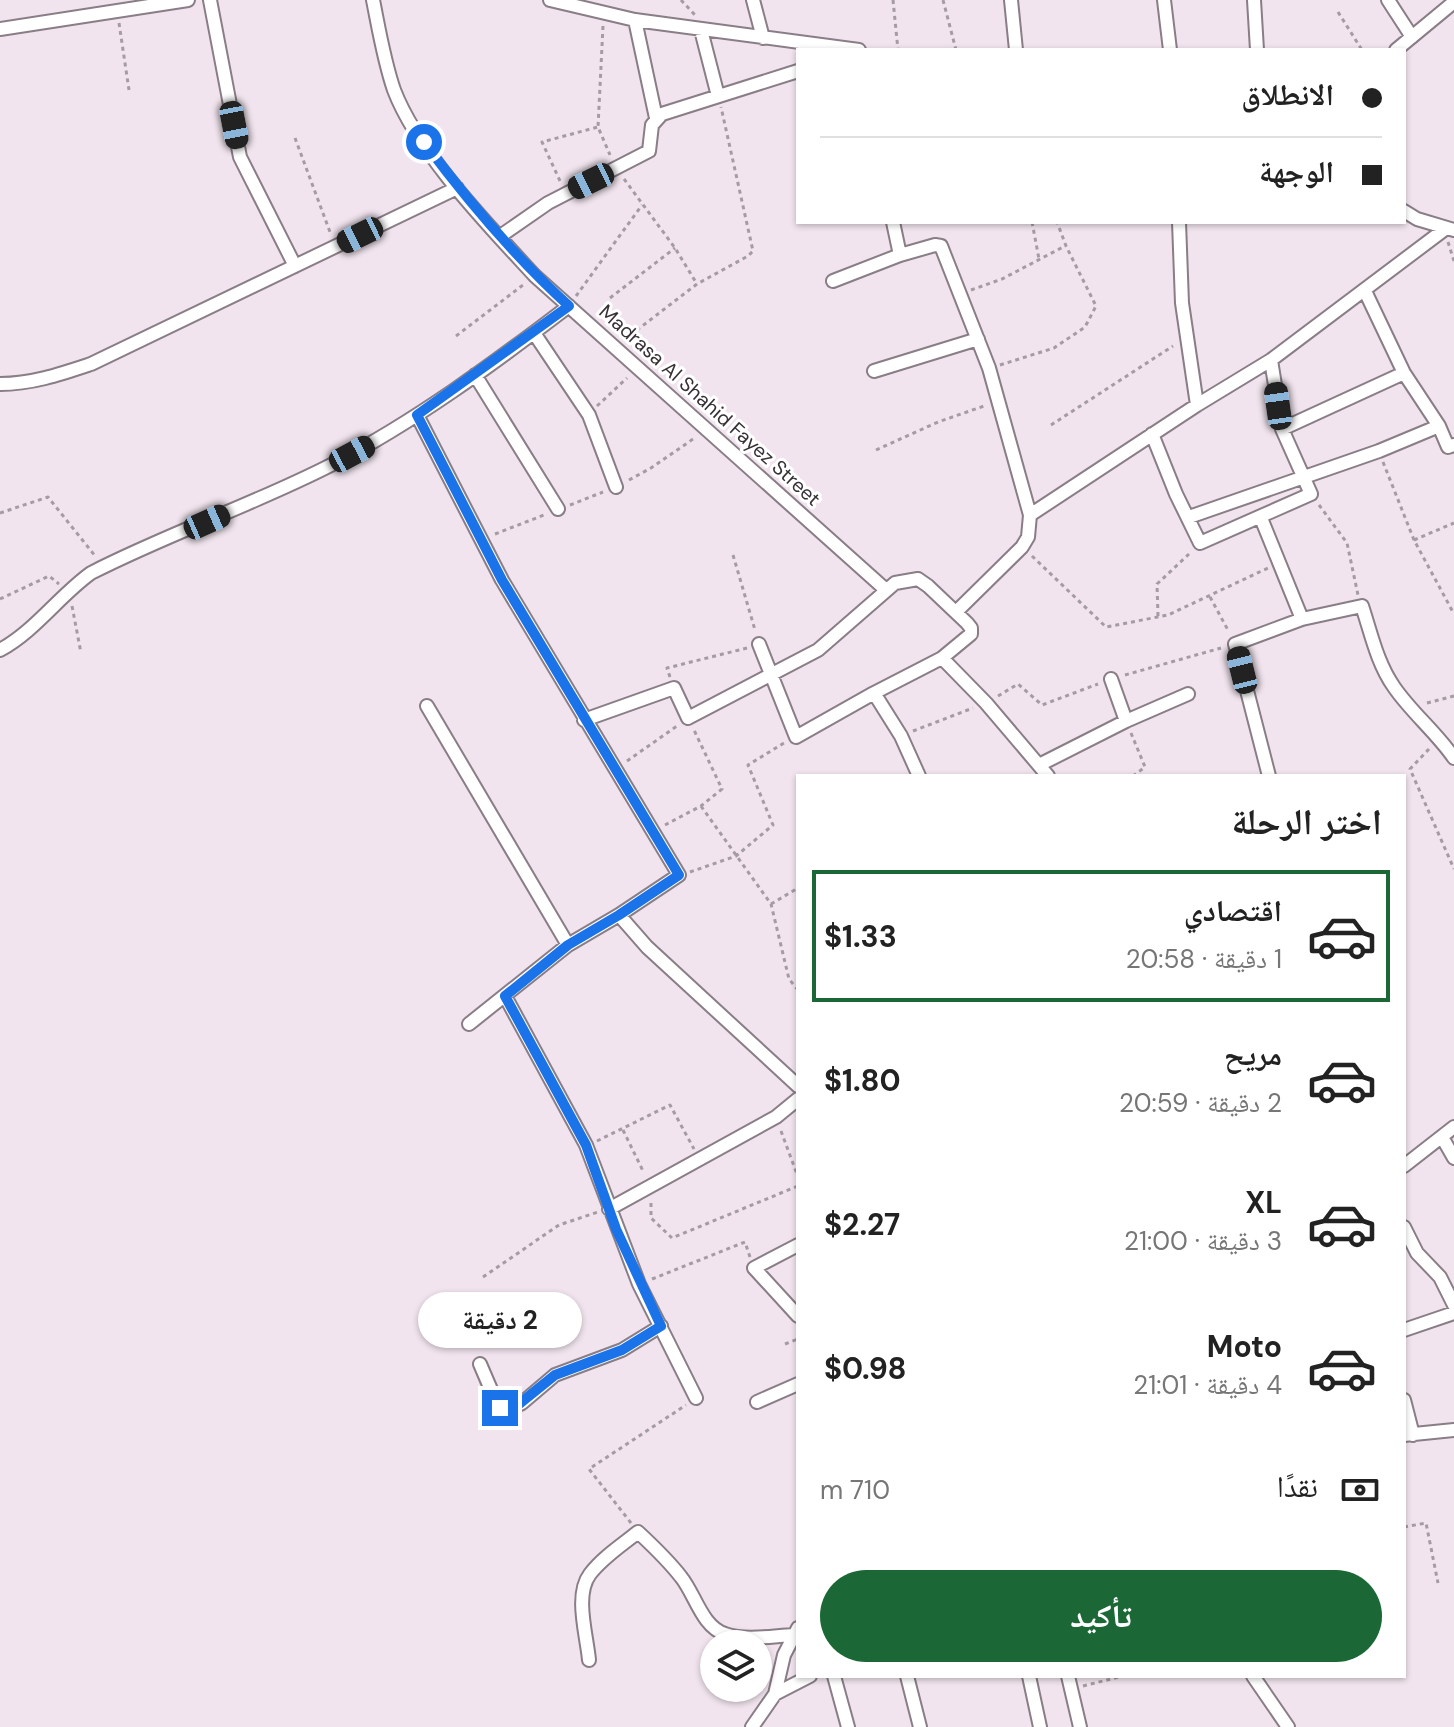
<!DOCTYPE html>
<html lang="ar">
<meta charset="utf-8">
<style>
:root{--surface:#fff;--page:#f6f6f6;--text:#222;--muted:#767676;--line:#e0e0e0;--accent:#1b6836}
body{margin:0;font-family:"DM Sans","Noto Naskh Arabic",sans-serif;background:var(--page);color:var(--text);direction:rtl;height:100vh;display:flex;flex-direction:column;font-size:30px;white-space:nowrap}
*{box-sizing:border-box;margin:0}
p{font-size:26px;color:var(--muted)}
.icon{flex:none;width:44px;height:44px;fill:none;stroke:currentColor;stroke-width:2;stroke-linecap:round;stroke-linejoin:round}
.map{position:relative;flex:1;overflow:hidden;direction:ltr}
.drawer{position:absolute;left:796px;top:774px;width:610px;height:904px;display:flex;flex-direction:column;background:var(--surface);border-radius:0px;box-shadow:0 2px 6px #0004;direction:rtl}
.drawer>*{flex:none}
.hud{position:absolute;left:796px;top:48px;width:610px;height:176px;border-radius:0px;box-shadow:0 2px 6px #0004;direction:rtl;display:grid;align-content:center;height:176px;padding:0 24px;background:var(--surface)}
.buttons{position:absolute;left:700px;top:1630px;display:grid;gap:16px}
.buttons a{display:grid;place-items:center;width:72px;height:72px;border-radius:50%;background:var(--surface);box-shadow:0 2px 6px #0004;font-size:40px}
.end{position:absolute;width:36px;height:36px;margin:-18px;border:10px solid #1a73e8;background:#fff;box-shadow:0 0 0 4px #fff}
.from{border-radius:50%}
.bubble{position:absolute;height:56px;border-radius:28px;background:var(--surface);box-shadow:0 2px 6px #0004;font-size:26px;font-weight:700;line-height:56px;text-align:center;direction:rtl}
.car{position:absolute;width:24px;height:48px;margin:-24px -12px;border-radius:10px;box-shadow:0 0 6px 2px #0007;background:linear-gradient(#222 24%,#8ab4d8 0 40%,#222 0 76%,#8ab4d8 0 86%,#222 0)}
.hud b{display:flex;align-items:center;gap:28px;height:76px;font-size:30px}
.hud b+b{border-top:2px solid var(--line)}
.hud i{width:20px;height:20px;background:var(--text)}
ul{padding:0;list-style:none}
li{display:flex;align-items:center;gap:24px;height:132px;margin:0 16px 12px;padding:0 8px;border:4px solid transparent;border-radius:0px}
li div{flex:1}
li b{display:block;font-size:30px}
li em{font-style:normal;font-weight:700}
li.selected{border-color:var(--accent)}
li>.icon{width:72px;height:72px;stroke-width:1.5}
h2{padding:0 24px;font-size:36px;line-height:96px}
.pay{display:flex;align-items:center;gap:20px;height:88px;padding:0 24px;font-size:30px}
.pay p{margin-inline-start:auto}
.cta{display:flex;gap:16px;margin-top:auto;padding:16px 24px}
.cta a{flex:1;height:92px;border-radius:48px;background:var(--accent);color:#fff;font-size:32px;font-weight:700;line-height:92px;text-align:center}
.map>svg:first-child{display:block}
</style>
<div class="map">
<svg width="1454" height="1727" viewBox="0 0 1454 1727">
<rect width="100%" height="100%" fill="#f1e4ee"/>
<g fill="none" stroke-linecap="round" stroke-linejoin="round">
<g stroke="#897d86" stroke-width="16">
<path id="street" d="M 210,0 L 240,157 L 295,266
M 373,0 C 379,30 384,61 394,90 C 418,153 489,226 535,276 L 886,590
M 550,0 L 635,20 L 859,50
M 753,0 L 763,38
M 1011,0 L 1016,50
M 1164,0 L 1170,50
M 1254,0 L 1257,50
M 1388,0 L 1412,37
M 635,20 L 656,118
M 0,29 L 188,0
M 701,30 L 718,96
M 1396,50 L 1454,2
M 1404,211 L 1417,219 L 1454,230
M 893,222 L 900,255
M 1179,222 L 1182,303 L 1197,405
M 499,237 L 548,203 L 649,151 L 652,125 L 662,114 L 798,71
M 833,281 L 900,255 L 935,245 L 941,246 L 989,368 L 1030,515 L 1028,537 L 1022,547 L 956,612
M 1365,291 L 1404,373 L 1439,426 L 1448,447 L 1454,445
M 534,333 L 589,415 L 616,487
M 874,371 L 978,339
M 475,375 L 558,509
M 0,384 C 32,384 61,374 91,364 L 457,188
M 417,415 L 502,580 L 679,875 L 619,915 L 568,945 L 469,1024
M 1282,429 L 1404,373
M 1152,434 L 1176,494 L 1200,543 L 1311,494 L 1282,429 L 1271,360
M 1030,515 L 1197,405 L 1271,360 L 1445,229
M 1189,517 L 1379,451 L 1439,426
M 1261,518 L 1302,619
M 759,644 L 796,737 L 874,693 L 901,736 L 919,776
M 0,650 C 35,631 59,596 91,573 C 169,533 253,505 331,465 C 416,421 493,364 569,306
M 942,658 L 986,703 L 1048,776
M 1111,679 L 1126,721
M 427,706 L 568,945
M 584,720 L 674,688 L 688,718 L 818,650 L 895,583 L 918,579 L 928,586 L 967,623 L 971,628 L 971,634 L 942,658 L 874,693
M 1039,765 L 1126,721 L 1188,694
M 1269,776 L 1235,644 L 1302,619 L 1362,606 C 1371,633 1377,663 1394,687 C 1411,712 1436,732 1454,758
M 619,915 L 647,947 L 798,1086
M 505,996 L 586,1145 L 639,1284 L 696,1398
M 1442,1137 L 1454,1158
M 1404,1166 L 1454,1127
M 609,1209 L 776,1117 L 798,1099
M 1404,1227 L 1417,1253 L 1440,1277 L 1454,1305
M 798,1245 L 754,1268 L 798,1316
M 1404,1330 L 1454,1313
M 480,1364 L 498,1406 L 508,1410 L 522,1403 L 555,1375 L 622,1350 L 661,1326
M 1404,1400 L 1413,1435
M 757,1402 L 798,1384
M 1404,1435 L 1454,1430
M 589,1660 C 587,1636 574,1595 590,1574 C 603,1557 622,1545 638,1532 C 653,1546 668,1560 681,1577 C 695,1594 702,1627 725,1634 C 746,1641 772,1636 793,1635
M 834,1676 L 848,1727
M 907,1676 L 920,1727
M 1029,1676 L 1040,1727
M 1068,1676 L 1080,1727
M 1253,1676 L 1288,1727
M 775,1694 L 810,1676
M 752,1727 L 775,1694 L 784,1655 L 798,1628"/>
</g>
<path stroke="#a59ba2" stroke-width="3" stroke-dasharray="4 4" stroke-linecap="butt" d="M 681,0 L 695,15
M 893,0 L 898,50
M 943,0 L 956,50
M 1338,12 L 1362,50
M 119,23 L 129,90
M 603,26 L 598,127 L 610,155
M 295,138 L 330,232
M 624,179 L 675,248 L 697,284
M 560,181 L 542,142 L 598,127
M 1032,222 L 1039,259
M 1448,242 L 1454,261
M 971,290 L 1002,279 L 1065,246
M 576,296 L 642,205
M 610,298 L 675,248
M 456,336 L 523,285
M 624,340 L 697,284 L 748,256 L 753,251 L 721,107
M 1000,365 L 1054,348 L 1085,327 L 1096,306 L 1066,246 L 1057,222
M 597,406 L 627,378
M 1051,425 L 1173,346
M 876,450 L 938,422 L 984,406
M 1383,462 L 1414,540 L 1454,614
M 629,480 L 651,468 L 696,437
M 570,505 L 603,492
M 1319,505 L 1347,543 L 1358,595
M 0,513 L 48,497 L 96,557
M 495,534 L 544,515
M 1414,540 L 1454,523
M 733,555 L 755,630
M 1032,556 L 1106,627 L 1168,615 L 1268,568
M 1210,597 L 1229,632
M 0,599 L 49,576 L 59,584
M 72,606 L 81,653
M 1158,616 L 1157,584 L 1189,554
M 1125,675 L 1221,648
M 670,677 L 667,668 L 747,648
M 998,696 L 1018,684 L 1042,705 L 1098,684
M 1427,703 L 1454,696
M 913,731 L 973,708
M 1131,733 L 1145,767 L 1133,776
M 1429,749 L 1410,769 L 1454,869
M 627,761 L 677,726
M 701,806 L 771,904 L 789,979 L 798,990
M 665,825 L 701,806 L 722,789 L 694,730
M 690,872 L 736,856 L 773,825 L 748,765 L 784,743
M 771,904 L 798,888
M 623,1130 L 644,1173
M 781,1131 L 798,1177
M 597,1141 L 670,1105 L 694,1149
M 651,1203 L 651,1218 L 672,1238 L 798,1186
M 483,1277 L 559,1225 L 598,1212
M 652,1279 L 745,1242 L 750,1257
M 785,1344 L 798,1339
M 631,1523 L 589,1469 L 686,1405
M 1404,1527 L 1426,1523 L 1438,1583
M 1083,1686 L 1123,1676"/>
<use href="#street" stroke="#fff" stroke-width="12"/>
</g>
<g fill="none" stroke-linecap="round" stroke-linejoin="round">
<path stroke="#1a73e8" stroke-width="10" d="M 424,142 C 468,201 514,256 569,306 L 417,415 L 502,580 L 679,875 L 619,915 L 568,945 L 505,996 L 586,1145 L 616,1229 L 661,1326 L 622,1350 L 555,1375 L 514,1408 L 508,1410 L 500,1408"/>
</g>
<g text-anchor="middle" stroke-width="6" stroke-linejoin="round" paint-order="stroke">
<g font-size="20" fill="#373135" stroke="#fff">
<text transform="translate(710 405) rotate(42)" y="7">Madrasa Al Shahid Fayez Street</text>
</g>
</g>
</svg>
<div class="buttons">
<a><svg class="icon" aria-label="layers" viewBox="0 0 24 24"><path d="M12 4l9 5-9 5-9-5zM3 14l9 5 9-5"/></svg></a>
</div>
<i class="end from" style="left:424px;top:142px"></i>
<i class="end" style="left:500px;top:1408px"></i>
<div class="bubble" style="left:418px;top:1292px;width:164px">2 دقيقة</div>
<i class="car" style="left:234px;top:125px;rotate:169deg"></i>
<i class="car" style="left:591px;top:181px;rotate:244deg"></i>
<i class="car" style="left:360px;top:235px;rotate:244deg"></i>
<i class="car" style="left:1278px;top:406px;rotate:352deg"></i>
<i class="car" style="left:352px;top:454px;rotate:62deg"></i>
<i class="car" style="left:207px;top:522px;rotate:66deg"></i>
<i class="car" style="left:1242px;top:670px;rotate:346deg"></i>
<div class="hud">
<b><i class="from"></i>الانطلاق</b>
<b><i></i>الوجهة</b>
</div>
<section class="drawer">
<h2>اختر الرحلة</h2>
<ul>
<li class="selected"><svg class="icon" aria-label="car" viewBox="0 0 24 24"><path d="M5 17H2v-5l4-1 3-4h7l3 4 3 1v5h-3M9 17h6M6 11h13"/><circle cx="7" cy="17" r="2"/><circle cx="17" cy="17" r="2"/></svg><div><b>اقتصادي</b><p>1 دقيقة · 20:58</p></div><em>$1.33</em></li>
<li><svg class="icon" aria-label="car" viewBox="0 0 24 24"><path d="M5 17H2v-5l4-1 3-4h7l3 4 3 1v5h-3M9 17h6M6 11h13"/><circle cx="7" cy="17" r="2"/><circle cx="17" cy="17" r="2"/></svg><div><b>مريح</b><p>2 دقيقة · 20:59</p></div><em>$1.80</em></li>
<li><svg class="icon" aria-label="car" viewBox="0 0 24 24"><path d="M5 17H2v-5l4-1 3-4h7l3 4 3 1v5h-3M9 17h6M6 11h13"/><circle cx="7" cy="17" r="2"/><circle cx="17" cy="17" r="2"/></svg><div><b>XL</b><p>3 دقيقة · 21:00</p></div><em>$2.27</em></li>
<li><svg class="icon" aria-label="car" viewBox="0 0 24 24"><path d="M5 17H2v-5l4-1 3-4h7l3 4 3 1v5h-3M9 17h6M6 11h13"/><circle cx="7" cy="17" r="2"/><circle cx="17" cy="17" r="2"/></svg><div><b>Moto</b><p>4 دقيقة · 21:01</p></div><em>$0.98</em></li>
</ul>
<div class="pay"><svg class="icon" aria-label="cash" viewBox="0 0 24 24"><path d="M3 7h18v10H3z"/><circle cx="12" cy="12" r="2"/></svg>نقدًا<p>710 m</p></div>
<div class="cta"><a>تأكيد</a></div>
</section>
</div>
